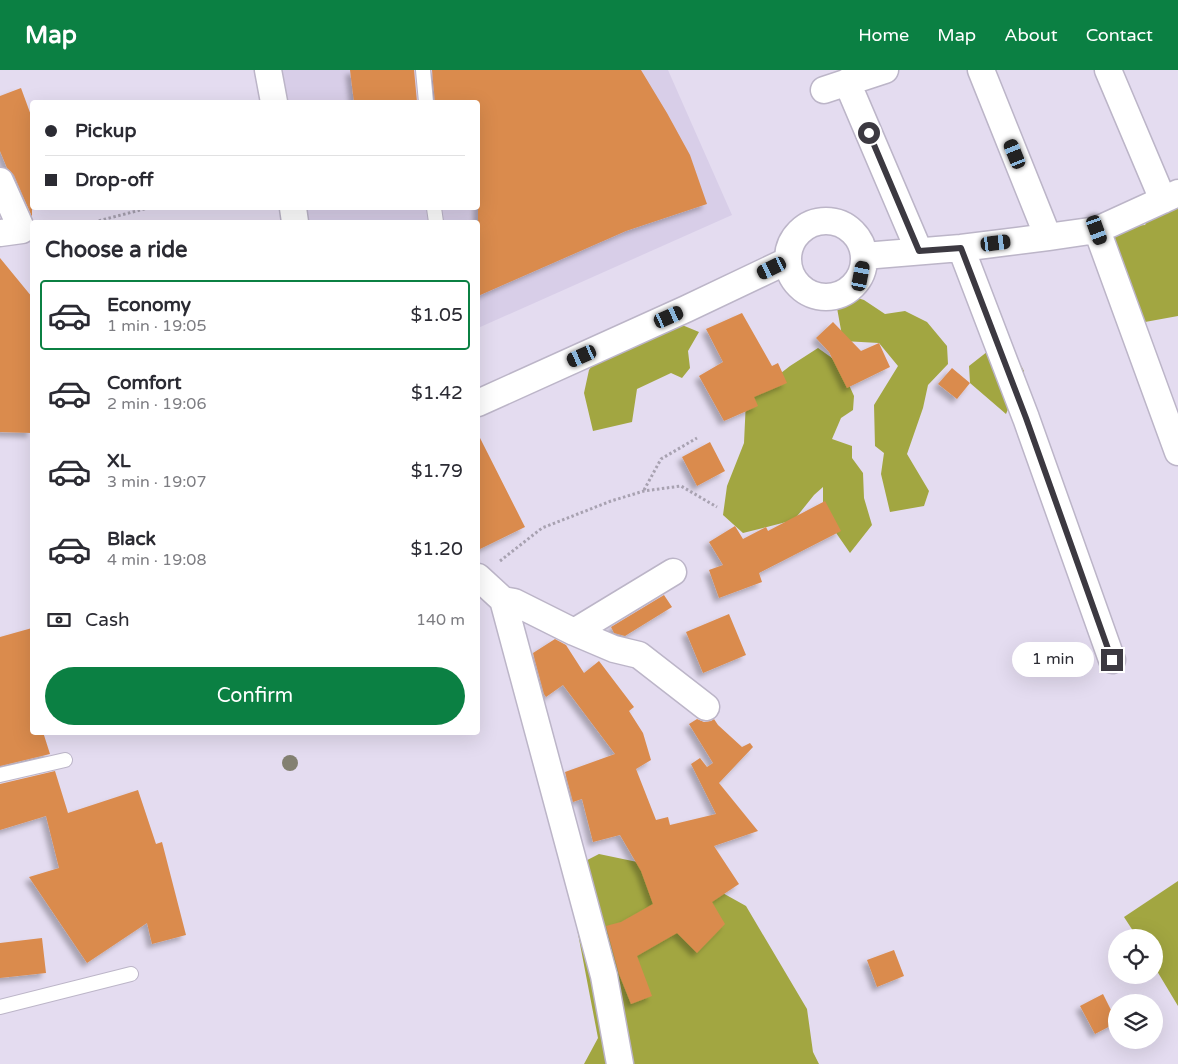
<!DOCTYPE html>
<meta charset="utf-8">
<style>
:root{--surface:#fff;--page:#f7f7f7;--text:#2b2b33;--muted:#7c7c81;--line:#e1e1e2;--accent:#0b8043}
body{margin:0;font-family:"Varela Round",sans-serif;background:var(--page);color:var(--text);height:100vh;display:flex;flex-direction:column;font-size:19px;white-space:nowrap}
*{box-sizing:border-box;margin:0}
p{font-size:16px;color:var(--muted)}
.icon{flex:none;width:28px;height:28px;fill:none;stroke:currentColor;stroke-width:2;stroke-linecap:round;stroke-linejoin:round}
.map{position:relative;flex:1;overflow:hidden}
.drawer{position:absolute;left:30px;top:150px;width:450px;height:515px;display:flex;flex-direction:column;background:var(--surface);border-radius:5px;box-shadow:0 5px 20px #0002}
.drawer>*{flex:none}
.banner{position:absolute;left:30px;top:30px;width:450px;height:110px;border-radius:5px;box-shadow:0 5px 20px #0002;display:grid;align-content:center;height:110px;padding:0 15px;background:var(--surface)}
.fabs{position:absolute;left:1108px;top:859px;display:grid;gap:10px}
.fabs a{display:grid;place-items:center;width:55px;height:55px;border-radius:50%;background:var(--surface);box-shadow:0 5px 20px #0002;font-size:25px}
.end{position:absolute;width:22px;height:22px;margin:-11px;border:6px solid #3c3941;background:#fff;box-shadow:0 0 0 2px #fff}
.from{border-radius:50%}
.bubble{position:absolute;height:35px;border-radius:18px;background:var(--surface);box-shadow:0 5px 20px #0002;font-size:16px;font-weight:600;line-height:35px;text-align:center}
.car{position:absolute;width:15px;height:30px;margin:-15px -8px;border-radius:6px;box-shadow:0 0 4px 1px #0007;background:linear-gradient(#222 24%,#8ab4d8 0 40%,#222 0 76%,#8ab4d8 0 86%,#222 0)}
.banner b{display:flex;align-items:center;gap:18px;height:48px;font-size:19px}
.banner b+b{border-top:1px solid var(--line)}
.banner i{width:12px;height:12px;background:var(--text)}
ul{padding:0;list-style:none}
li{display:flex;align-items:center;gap:15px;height:70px;margin:0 10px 8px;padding:0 5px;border:2px solid transparent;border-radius:5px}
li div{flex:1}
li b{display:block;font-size:19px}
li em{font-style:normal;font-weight:600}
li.active{border-color:var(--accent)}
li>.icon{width:45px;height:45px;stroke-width:1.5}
h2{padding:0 15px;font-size:22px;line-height:60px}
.pay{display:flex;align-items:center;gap:12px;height:55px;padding:0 15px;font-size:19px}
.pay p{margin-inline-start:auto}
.primary-button{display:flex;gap:10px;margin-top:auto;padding:10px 15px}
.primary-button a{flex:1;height:58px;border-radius:30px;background:var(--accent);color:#fff;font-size:20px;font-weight:600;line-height:58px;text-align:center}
header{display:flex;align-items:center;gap:30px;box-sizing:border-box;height:70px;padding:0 25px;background:var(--accent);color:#fff}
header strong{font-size:24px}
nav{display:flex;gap:28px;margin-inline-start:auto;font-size:18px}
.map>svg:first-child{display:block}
</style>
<header>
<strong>Map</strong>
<nav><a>Home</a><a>Map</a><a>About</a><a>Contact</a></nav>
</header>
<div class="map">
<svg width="1178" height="994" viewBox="0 0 1178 994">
<defs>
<filter id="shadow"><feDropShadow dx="-4.5" dy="4.5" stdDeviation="2.5" flood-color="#0004"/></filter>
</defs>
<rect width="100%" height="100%" fill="#e4dcf0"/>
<path fill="#d8cee8" d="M 281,0 L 668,0 L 732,145 L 478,258 L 478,152 L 307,152 L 304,138 L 478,138 L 478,32 L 286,32 Z"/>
<path fill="#a2a641" d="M 1178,112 L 1178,246 L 1123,256 L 1109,158 L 1145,155 L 1171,113 Z
M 848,225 L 864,230 L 885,244 L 905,241 L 927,252 L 947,276 L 948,294 L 928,315 L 923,338 L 907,384 L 929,421 L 924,436 L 890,442 L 881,404 L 884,383 L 875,376 L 874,335 L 898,296 L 879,273 L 843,271 L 835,227 Z
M 670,250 L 699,262 L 688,281 L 690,298 L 682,308 L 671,303 L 637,319 L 632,352 L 593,361 L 584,323 L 589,300 L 611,269 Z
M 1006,267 L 1024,301 L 1006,344 L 970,313 L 969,296 Z
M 818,278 L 832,288 L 844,304 L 854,326 L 853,340 L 841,348 L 832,369 L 852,376 L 852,388 L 863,403 L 864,428 L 872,455 L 850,483 L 823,444 L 823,417 L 814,425 L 794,450 L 743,463 L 723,445 L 727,416 L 744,373 L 746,330 L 790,296 Z
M 599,784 L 685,802 L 746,836 L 807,939 L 813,982 L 819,994 L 584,994 L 598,968 L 566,801 Z
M 1178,811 L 1178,936 L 1154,896 L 1154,868 L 1137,867 L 1124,847 Z"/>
<path fill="#da8b4e" filter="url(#shadow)" d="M 350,0 L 414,0 L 417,32 L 354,32 Z
M 432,0 L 641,0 L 667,43 L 690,85 L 707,134 L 626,161 L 478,226 L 478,32 L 435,32 Z
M 21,18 L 32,48 L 32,147 L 14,105 L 7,98 L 0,81 L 0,26 Z
M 0,188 L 32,227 L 32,363 L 0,362 Z
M 742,243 L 772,296 L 778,293 L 787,313 L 754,327 L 758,336 L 724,351 L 699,306 L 723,292 L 706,259 Z
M 833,252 L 861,281 L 879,273 L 890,297 L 847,318 L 829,282 L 816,268 Z
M 952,298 L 970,313 L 957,329 L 938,314 Z
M 478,364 L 525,457 L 478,480 Z
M 710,372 L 725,401 L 697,416 L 682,387 Z
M 825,431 L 841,461 L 759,503 L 762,512 L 719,528 L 709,500 L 723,495 L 709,472 L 735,456 L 743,469 L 766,457 L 768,461 Z
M 664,525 L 672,537 L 625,566 L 614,563 L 611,557 Z
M 729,544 L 746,585 L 703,603 L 686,562 Z
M 32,558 L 32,662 L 43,662 L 50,684 L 0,696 L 0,567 Z
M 555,569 L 566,575 L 584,603 L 599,591 L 634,637 L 629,641 L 643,663 L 651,690 L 636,699 L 656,750 L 668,747 L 670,755 L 716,744 L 691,694 L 700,688 L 707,697 L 713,693 L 689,654 L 697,649 L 704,652 L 711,651 L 714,649 L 718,655 L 742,677 L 750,673 L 753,677 L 719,713 L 758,761 L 714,776 L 739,814 L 712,832 L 725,854 L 697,883 L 677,863 L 637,886 L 652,926 L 631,934 L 619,904 L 606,856 L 621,852 L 653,834 L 641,801 L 620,765 L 593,772 L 582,729 L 573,732 L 565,702 L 615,684 L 563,615 L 546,627 L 544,624 L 533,583 Z
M 55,701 L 68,743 L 138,720 L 156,774 L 162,772 L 186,865 L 152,874 L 147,853 L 87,893 L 29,807 L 59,798 L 46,746 L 0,760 L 0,714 Z
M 42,868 L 46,903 L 0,908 L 0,873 Z
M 894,880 L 904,906 L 877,917 L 867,890 Z
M 1103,924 L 1116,950 L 1116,953 L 1095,964 L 1080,936 Z"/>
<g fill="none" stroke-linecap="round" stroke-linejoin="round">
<g stroke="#bcb5c8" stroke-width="16">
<path id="lane" d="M 423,0 L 426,32
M 434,138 L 436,152
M 0,705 L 65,690
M 0,937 L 131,904"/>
</g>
<g stroke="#bcb5c8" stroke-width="29">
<path id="street" d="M 268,0 L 274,32
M 981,0 L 1048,167
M 1108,0 L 1163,130
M 847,12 L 919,181
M 824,20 L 885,0
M 0,111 L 22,160 L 0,163
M 293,138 L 295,152
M788 189a38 38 0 1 1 76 0a38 38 0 1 1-76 0Z
M 1097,160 L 1178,382
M 961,178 L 1026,348 L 1112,590
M 864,186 L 961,178 L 1048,167 L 1097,160 L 1178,123
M 478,333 L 686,239 L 787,191
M 478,507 L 503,530 L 604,906 L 620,994
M 503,530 L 514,532 L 574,562 L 614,579 L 639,585 L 706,637
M 574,562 L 673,502"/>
</g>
<path stroke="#a8a2b1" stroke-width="3" stroke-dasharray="2.5 2.5" stroke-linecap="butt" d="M 94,152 L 148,138
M 644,420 L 661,389 L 697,368
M 500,491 L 542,458 L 611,431 L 644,421 L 681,416 L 717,437"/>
<use href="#lane" stroke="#fff" stroke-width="14"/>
<use href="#street" stroke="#fff" stroke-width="26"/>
</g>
<circle fill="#838071" cx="290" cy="693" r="8"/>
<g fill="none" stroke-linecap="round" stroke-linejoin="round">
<path stroke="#3c3941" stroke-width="6" d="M 869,63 L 919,181 L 961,178 L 1026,348 L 1112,590"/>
</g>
</svg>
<div class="fabs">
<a><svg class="icon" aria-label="locate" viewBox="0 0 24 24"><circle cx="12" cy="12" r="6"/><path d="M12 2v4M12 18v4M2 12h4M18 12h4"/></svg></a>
<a><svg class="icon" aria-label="layers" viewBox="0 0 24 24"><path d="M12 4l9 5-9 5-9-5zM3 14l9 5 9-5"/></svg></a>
</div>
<i class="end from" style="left:869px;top:63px"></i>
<i class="end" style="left:1112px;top:590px"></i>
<div class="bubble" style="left:1012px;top:572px;width:82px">1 min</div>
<i class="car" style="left:1015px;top:84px;rotate:338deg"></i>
<i class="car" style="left:1097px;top:160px;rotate:160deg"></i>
<i class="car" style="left:996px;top:173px;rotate:83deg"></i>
<i class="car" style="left:772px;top:198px;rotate:244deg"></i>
<i class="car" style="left:861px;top:206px;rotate:11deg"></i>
<i class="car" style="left:669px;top:247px;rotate:66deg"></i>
<i class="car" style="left:582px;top:286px;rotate:246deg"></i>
<div class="banner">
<b><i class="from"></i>Pickup</b>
<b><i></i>Drop-off</b>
</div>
<section class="drawer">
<h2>Choose a ride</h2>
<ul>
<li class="active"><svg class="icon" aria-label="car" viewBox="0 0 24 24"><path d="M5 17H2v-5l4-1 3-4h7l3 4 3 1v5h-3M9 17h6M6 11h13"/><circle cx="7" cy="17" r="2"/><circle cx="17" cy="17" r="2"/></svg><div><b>Economy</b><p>1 min · 19:05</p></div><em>$1.05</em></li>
<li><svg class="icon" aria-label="car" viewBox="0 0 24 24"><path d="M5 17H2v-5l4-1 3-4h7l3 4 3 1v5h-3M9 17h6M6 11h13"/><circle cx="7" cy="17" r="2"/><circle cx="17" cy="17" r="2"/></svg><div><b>Comfort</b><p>2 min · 19:06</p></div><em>$1.42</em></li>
<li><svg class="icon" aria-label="car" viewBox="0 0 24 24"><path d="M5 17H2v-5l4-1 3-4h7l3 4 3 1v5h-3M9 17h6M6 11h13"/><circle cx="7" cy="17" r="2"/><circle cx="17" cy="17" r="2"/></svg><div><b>XL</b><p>3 min · 19:07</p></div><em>$1.79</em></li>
<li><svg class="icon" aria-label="car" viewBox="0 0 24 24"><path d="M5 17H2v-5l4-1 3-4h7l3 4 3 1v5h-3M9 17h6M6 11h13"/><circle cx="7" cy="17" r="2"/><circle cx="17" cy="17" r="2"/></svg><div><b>Black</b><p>4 min · 19:08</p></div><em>$1.20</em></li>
</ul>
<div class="pay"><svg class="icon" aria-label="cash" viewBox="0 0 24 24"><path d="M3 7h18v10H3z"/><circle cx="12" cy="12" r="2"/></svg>Cash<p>140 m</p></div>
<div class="primary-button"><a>Confirm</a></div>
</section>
</div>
